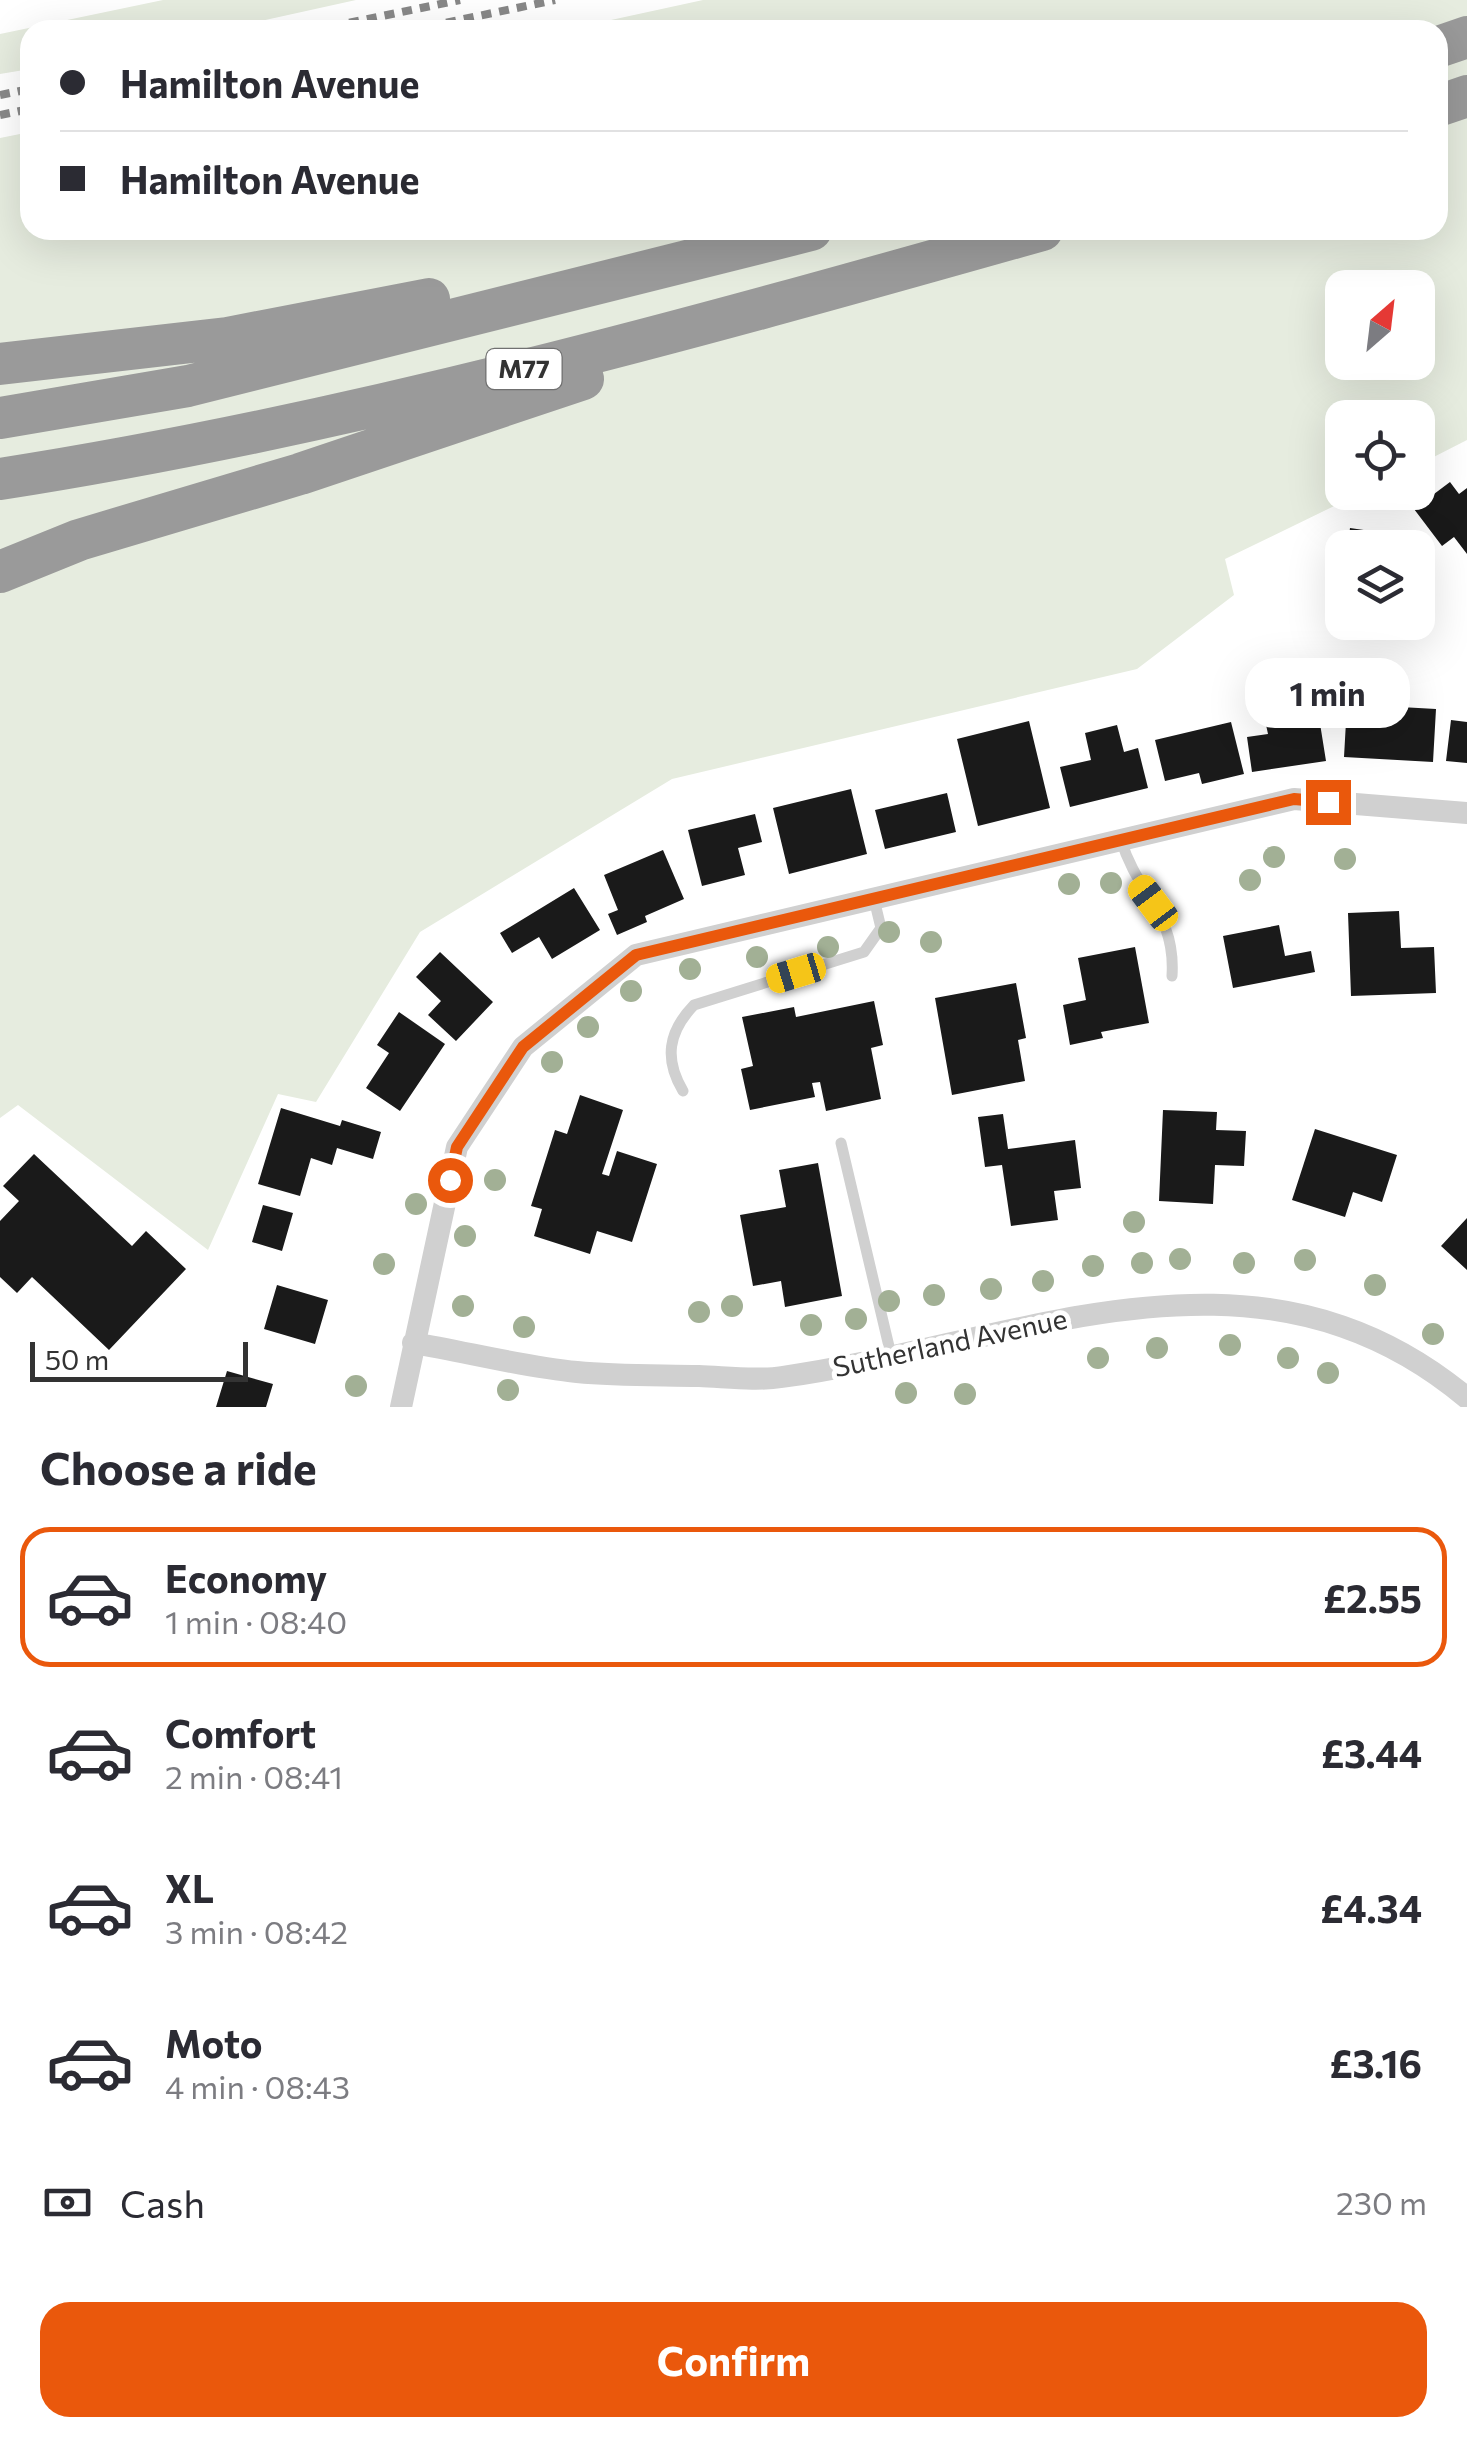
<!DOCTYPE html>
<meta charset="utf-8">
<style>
:root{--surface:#fff;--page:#f2f2f3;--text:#2b2b33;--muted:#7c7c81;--line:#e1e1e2;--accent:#ea580c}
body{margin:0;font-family:Commissioner,sans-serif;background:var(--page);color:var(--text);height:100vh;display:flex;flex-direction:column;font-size:38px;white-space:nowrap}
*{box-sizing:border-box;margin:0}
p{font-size:32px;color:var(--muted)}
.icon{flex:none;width:55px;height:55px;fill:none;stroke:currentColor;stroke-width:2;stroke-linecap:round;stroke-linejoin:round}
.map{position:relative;height:1407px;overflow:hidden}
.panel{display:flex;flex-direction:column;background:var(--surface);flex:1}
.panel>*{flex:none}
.guide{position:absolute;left:20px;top:20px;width:1428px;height:220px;border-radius:30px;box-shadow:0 10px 40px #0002;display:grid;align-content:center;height:220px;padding:0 40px;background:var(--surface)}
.needle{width:65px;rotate:28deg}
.tools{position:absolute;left:1325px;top:270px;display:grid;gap:20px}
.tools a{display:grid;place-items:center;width:110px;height:110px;border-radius:20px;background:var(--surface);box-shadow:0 10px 40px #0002;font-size:50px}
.scale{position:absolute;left:30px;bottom:25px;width:218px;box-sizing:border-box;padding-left:10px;border:5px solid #333;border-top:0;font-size:28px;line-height:35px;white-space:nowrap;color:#333;-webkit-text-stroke:8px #fff;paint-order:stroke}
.end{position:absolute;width:45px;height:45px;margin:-22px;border:12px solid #ea580c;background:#fff;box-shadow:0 0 0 5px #fff}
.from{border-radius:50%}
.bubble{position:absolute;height:70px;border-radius:30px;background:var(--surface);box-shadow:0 10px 40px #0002;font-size:32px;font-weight:700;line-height:70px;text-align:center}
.car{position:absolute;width:30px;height:60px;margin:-30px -15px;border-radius:12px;box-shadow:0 0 8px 2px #0007;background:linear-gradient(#f5c518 24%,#345 0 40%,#f5c518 0 76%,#345 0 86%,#f5c518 0)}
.guide b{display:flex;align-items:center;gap:35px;height:95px;font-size:38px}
.guide b+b{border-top:2px solid var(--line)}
.guide i{width:25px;height:25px;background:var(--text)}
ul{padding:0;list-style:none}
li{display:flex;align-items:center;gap:30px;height:140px;margin:0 20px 15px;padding:0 20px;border:5px solid transparent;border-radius:30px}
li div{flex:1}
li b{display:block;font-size:38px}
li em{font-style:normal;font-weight:700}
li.selected{border-color:var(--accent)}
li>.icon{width:90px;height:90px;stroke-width:1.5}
h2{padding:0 40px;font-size:45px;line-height:120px}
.pay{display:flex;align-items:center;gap:25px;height:110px;padding:0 40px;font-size:38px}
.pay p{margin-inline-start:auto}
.action{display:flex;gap:20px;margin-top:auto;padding:20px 40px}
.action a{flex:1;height:115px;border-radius:30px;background:var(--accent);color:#fff;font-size:40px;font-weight:700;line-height:115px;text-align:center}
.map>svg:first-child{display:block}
</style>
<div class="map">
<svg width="1467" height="1407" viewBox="0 0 1467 1407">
<rect width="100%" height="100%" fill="#fff"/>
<path fill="#e6ecdf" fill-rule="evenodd" d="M 163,0 L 356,0 L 220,30 L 30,30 L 30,69 L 0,74 L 0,34 Z
M 703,0 L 1467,0 L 1467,440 L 1418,465 L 1418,418 L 1342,418 L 1342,492 L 1361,493 L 1225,559 L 1234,595 L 1137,669 L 672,779 L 420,932 L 316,1102 L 278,1094 L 208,1250 L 18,1105 L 0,1118 L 0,138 L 30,132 L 30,230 L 1438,230 L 1438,30 L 565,30 ZM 1342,288 L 1418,288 L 1418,362 L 1342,362 Z"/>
<path fill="#1a1a1a" d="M 1450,482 L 1459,494 L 1467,488 L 1467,554 L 1454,537 L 1442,546 L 1414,509 Z
M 1350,528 L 1391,534 L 1389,548 L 1342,548 L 1342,595 L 1333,593 L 1340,543 L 1348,544 Z
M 1347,704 L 1436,709 L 1433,762 L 1344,757 Z
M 1318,711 L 1326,761 L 1252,772 L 1247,737 L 1268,734 L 1265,720 Z
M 1451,720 L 1467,722 L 1467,763 L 1446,761 Z
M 1029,721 L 1050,808 L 978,826 L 957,739 Z
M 1231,722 L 1244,774 L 1202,784 L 1199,773 L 1165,781 L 1155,740 Z
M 1117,725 L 1124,752 L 1138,748 L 1148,788 L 1070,807 L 1060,767 L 1091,760 L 1085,733 Z
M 851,789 L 867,854 L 789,874 L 773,808 Z
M 947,793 L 956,832 L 885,849 L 875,810 Z
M 755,814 L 762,842 L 738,848 L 745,875 L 702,886 L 688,830 Z
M 663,850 L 684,899 L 645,916 L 647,922 L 617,935 L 608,914 L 618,910 L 604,875 Z
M 574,888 L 600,930 L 552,959 L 539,937 L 512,953 L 500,933 Z
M 1399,911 L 1401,948 L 1434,947 L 1436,993 L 1351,996 L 1348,913 Z
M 1279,925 L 1285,956 L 1311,951 L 1315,972 L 1233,988 L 1223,936 Z
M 1135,947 L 1149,1023 L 1101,1032 L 1103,1038 L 1070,1045 L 1063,1005 L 1086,1000 L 1078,958 Z
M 440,952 L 493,1002 L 456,1041 L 428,1015 L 441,1001 L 416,977 Z
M 1016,983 L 1026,1038 L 1018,1040 L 1025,1081 L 952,1095 L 935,998 Z
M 874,1001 L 883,1045 L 871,1048 L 881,1099 L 826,1111 L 820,1082 L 812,1083 L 815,1097 L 750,1110 L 741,1069 L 753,1066 L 742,1017 L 794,1007 L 796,1017 Z
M 399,1012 L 445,1044 L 400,1111 L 366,1088 L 389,1053 L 377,1045 Z
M 580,1095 L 623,1110 L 602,1174 L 609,1176 L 617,1151 L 657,1164 L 632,1242 L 597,1231 L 590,1254 L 534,1236 L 542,1209 L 531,1206 L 555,1130 L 567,1134 Z
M 281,1108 L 340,1126 L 342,1120 L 381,1132 L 373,1159 L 337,1148 L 332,1165 L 311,1158 L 300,1196 L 258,1184 Z
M 1163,1110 L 1217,1112 L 1216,1130 L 1246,1131 L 1244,1166 L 1215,1165 L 1213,1204 L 1159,1201 Z
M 1003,1114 L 1008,1149 L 1075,1140 L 1081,1188 L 1054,1191 L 1058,1220 L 1011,1226 L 1002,1165 L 985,1167 L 978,1117 Z
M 1315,1129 L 1397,1155 L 1382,1202 L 1353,1192 L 1345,1217 L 1292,1200 Z
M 34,1154 L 132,1246 L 146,1231 L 186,1269 L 109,1350 L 32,1277 L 17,1293 L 0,1277 L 0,1221 L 19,1201 L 3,1186 Z
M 818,1163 L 842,1296 L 785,1307 L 781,1281 L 753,1286 L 740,1215 L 786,1207 L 779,1170 Z
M 263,1205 L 293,1213 L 282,1251 L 252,1242 Z
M 1467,1218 L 1467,1270 L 1441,1246 Z
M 277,1285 L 328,1300 L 315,1344 L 264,1329 Z
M 227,1371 L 273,1384 L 266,1407 L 216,1407 Z"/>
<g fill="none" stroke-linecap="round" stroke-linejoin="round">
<path stroke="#d0d0d0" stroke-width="11" d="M 1121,840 C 1138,896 1176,913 1172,976
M 683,1091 C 664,1059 668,1032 694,1005 L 864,952 L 881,928 L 874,899
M 841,1143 L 891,1355"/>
<path stroke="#d0d0d0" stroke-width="22" d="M 413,1343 C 467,1352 523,1367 577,1372 C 617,1376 659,1375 699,1376 C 726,1377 756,1381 782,1377 C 1018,1344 1255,1221 1467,1398
M 401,1407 L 457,1147 L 523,1047 L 636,955 L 1294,799 L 1467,813"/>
<path stroke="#9a9a9a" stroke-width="42" d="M 1438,47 L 1467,37
M 1438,106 L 1467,96
M 0,364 L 227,338 L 429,299
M 0,418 L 188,386 L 811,230
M 0,479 C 353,424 699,327 1042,230
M 0,572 L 79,540 L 300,474 L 583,379"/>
<path stroke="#888" stroke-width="8" stroke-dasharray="10 8" stroke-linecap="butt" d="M 314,30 L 460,0
M 411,30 L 555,0
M 0,95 L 30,89
M 0,115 L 30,109"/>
</g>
<g fill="#a2b095">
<circle cx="1274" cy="857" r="11"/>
<circle cx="1345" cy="859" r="11"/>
<circle cx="1250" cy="880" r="11"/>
<circle cx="1111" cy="883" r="11"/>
<circle cx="1069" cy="884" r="11"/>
<circle cx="889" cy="932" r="11"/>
<circle cx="931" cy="942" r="11"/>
<circle cx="828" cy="947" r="11"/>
<circle cx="757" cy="957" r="11"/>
<circle cx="690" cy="969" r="11"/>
<circle cx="631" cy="991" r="11"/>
<circle cx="588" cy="1027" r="11"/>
<circle cx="552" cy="1062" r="11"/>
<circle cx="495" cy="1180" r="11"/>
<circle cx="416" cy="1204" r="11"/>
<circle cx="1134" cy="1222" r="11"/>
<circle cx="465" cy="1236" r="11"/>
<circle cx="1180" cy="1259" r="11"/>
<circle cx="1305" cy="1260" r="11"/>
<circle cx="1142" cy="1263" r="11"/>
<circle cx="1244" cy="1263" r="11"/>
<circle cx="384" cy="1264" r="11"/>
<circle cx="1093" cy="1266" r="11"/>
<circle cx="1043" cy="1281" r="11"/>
<circle cx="1375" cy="1285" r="11"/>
<circle cx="991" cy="1289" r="11"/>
<circle cx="934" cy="1295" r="11"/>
<circle cx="889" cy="1301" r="11"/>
<circle cx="463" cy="1306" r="11"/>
<circle cx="732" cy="1306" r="11"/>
<circle cx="699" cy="1312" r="11"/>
<circle cx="856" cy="1319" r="11"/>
<circle cx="811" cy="1325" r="11"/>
<circle cx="524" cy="1327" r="11"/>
<circle cx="1433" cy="1334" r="11"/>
<circle cx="1230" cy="1345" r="11"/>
<circle cx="1157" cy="1348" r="11"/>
<circle cx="1098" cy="1358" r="11"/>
<circle cx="1288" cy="1358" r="11"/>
<circle cx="1328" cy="1373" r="11"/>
<circle cx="356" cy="1386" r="11"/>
<circle cx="508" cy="1390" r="11"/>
<circle cx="906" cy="1393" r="11"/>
<circle cx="965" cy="1394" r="11"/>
</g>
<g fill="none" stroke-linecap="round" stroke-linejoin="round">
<path stroke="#ea580c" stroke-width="12" d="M 450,1180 L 457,1147 L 523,1047 L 636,955 L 1294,799 L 1328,802"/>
</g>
<g text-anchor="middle" stroke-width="10" stroke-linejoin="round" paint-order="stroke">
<rect fill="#fff" stroke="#707070" stroke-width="2.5" x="486.5" y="349" width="75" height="40" rx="8"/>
<g font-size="25" font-weight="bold" fill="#333">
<text x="524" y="378">M77</text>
</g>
<g font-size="28" fill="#333" stroke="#fff">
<text transform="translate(950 1343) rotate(-12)" y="10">Sutherland Avenue</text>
</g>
</g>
</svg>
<div class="tools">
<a><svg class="needle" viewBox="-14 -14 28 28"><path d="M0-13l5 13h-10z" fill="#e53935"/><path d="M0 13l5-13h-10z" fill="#7c7c81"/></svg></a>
<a><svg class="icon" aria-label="locate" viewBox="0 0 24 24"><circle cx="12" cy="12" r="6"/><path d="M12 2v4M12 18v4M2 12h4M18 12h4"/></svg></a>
<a><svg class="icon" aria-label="layers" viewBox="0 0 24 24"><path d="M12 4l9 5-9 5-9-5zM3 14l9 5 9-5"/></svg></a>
</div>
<div class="scale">50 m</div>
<i class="end from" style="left:450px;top:1180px"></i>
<i class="end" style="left:1328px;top:802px"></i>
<div class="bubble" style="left:1245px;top:658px;width:165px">1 min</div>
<i class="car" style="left:1153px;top:903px;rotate:323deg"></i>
<i class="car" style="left:796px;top:973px;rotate:253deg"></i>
<div class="guide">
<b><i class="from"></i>Hamilton Avenue</b>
<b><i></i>Hamilton Avenue</b>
</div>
</div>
<section class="panel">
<h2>Choose a ride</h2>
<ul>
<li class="selected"><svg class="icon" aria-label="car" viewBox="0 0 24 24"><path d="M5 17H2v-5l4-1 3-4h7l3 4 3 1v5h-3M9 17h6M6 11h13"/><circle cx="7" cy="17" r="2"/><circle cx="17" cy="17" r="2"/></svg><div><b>Economy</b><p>1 min · 08:40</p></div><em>£2.55</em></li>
<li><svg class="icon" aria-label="car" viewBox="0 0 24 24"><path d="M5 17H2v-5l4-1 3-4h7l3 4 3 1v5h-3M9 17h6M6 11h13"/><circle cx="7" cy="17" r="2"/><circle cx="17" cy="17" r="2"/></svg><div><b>Comfort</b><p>2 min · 08:41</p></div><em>£3.44</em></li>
<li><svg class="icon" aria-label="car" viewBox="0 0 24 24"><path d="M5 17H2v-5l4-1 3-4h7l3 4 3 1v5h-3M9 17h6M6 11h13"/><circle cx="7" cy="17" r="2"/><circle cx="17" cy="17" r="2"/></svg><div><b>XL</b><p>3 min · 08:42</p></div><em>£4.34</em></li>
<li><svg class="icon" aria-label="car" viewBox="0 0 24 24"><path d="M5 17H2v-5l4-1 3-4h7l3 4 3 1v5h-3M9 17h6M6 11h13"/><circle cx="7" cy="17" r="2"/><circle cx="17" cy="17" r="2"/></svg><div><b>Moto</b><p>4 min · 08:43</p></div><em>£3.16</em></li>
</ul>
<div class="pay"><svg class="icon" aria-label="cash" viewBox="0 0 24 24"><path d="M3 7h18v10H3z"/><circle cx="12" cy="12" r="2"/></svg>Cash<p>230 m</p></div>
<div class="action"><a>Confirm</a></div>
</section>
